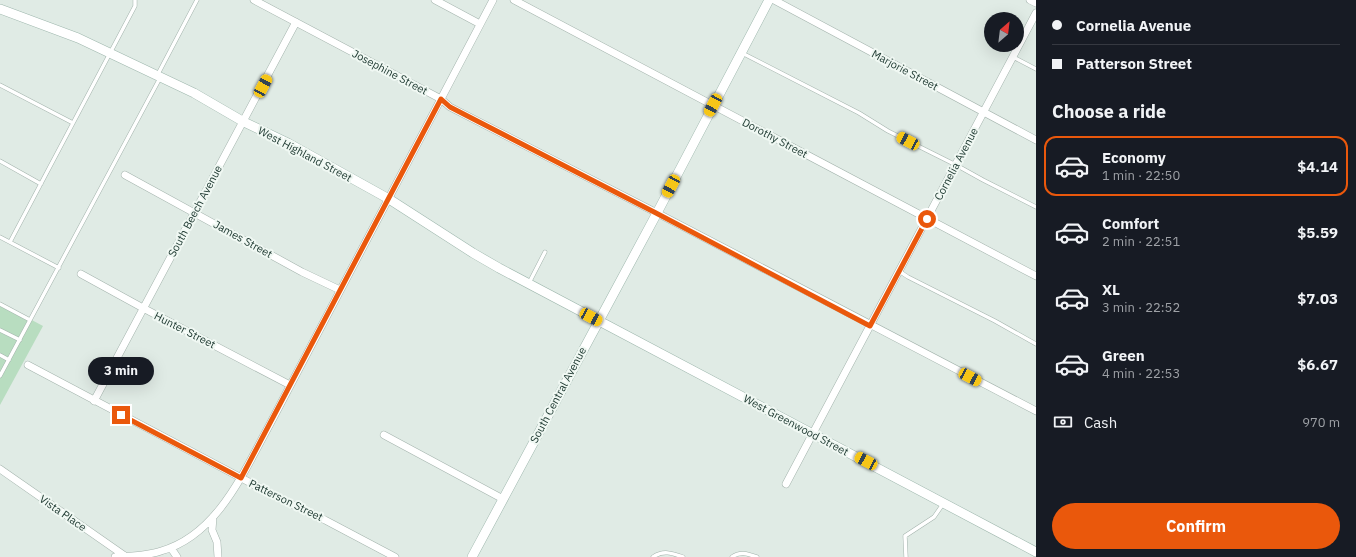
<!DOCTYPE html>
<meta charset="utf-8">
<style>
:root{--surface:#171b24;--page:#20242c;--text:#f1f3f6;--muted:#9ea1a6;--line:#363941;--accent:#ea580c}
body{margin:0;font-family:"IBM Plex Sans",sans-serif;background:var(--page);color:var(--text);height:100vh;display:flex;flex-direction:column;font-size:15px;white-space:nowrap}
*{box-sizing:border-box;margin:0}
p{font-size:13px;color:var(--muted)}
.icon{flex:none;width:22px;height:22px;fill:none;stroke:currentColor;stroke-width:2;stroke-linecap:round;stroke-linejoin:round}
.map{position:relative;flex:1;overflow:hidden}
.side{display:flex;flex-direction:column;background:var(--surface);width:320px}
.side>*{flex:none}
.top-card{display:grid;align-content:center;height:88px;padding:0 16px;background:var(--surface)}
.needle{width:26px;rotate:28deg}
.buttons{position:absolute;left:984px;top:12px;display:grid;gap:8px}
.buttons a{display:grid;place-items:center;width:40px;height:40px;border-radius:50%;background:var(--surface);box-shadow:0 4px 16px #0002;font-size:20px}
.end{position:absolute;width:18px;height:18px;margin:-9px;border:5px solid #ea580c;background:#fff;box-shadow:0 0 0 2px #fff}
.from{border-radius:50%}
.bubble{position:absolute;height:28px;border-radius:14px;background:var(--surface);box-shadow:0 4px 16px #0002;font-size:13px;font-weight:800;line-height:28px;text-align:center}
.car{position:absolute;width:12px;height:24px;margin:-12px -6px;border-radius:5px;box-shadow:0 0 3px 1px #0007;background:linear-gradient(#f5c518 24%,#345 0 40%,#f5c518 0 76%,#345 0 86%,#f5c518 0)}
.top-card b{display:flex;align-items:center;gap:14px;height:38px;font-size:15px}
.top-card b+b{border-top:1px solid var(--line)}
.top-card i{width:10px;height:10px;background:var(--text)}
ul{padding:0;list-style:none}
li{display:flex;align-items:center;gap:12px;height:60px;margin:0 8px 6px;padding:0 8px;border:2px solid transparent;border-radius:12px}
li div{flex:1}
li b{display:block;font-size:15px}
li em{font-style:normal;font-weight:800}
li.current{border-color:var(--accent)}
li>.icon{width:36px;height:36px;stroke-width:1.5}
h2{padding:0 16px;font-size:18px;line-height:48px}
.pay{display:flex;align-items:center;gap:10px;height:44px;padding:0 16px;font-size:15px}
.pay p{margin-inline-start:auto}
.action{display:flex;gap:8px;margin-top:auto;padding:8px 16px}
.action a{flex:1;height:46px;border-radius:24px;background:var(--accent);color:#fff;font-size:16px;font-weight:800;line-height:46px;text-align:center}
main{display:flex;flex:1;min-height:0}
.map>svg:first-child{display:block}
</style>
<main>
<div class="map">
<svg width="1036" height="557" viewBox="0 0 1036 557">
<rect width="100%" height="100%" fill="#e0ebe5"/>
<path fill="#b8ddc0" d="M 0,303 L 43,326 L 0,405 Z"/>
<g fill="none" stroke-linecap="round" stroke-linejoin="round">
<g stroke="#a3b3ac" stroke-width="4.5">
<path id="lane" d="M 742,53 L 859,113 L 888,131 L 956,165 L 983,180 L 1036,207
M 1013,57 L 1036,69
M 158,74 L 197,0
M 0,85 L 73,123
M 0,161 L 41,184
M 0,237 L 59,268
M 10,242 L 135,6 L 135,0
M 899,271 L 908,277 L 995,321 L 1036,344
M 529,283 L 545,252
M 0,304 L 30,320
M 0,330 L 20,340
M 0,355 L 9,360
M 0,376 L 160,78
M 653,557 C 663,550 672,553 683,557
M 732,557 C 740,551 748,554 757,557
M 906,557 L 905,536 L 934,517 L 943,504"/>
</g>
<g stroke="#a3b3ac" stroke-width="8">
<path id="street" d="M 254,0 L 441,99 L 450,107 L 657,213 L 1036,411
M 435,0 L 480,24
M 514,0 L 1036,276
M 774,0 L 1036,140
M 1030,0 L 1036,3
M 125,175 L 302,272 L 340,290
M 81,274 L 143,308 L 290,385
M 28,365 L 283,500 L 325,520 L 395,557
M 94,401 L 296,22
M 384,435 L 503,499
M 0,469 L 125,556
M 786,484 L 1036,13
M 213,517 L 212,530 L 217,542 L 218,557
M 171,548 L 177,557
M 115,557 C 130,556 147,556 161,551 C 218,535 244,471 270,424 L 493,0"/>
</g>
<g stroke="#9eb7ad" stroke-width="10">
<path id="secondary" d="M 0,9 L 78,38 L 194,93 L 244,122 L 288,143 L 389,199 L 473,253 L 499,268 L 1036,552
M 472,557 L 657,213 L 769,0"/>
</g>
<use href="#lane" stroke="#fff" stroke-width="3.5"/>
<use href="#street" stroke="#fff" stroke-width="7"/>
<use href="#secondary" stroke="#fff" stroke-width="9"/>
</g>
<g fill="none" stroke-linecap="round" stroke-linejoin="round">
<path stroke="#ea580c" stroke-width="5" d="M 121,415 L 241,478 L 441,99 L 450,107 L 656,213 L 870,326 L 927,219"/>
</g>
<g text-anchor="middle" stroke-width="4" stroke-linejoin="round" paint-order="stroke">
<g font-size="11" fill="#203b33" stroke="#f0f8f3">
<text transform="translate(905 70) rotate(28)" y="4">Marjorie Street</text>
<text transform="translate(390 72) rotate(28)" y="4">Josephine Street</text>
<text transform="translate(775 138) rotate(28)" y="4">Dorothy Street</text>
<text transform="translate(305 154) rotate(28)" y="4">West Highland Street</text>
<text transform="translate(956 164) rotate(-62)" y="4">Cornelia Avenue</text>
<text transform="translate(195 211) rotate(-62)" y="4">South Beech Avenue</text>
<text transform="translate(243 239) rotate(29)" y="4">James Street</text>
<text transform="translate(185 330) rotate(27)" y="4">Hunter Street</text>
<text transform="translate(558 395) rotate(-62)" y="4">South Central Avenue</text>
<text transform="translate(796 425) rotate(28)" y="4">West Greenwood Street</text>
<text transform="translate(286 500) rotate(26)" y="4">Patterson Street</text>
<text transform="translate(63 513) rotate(35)" y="4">Vista Place</text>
</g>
</g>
</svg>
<div class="buttons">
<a><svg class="needle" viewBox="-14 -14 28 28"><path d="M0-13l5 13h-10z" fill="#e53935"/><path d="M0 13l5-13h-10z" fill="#9ea1a6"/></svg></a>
</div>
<i class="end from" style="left:927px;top:219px"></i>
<i class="end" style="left:121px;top:415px"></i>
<div class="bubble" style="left:88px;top:357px;width:66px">3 min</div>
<i class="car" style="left:263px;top:86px;rotate:28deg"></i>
<i class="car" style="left:713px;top:105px;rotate:208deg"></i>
<i class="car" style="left:908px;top:141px;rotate:298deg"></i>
<i class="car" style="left:671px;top:186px;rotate:208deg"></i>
<i class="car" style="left:591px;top:317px;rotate:118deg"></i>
<i class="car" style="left:970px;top:377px;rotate:118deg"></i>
<i class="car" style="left:866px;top:461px;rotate:298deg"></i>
</div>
<section class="side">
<div class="top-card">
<b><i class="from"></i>Cornelia Avenue</b>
<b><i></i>Patterson Street</b>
</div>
<h2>Choose a ride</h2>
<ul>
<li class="current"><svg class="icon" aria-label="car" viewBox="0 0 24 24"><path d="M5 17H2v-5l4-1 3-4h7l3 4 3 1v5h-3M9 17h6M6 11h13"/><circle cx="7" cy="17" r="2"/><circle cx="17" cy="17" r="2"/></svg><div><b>Economy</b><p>1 min · 22:50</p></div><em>$4.14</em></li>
<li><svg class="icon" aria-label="car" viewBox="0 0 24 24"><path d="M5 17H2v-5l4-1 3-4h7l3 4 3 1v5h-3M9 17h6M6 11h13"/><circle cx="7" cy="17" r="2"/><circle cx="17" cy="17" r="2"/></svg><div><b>Comfort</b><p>2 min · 22:51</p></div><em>$5.59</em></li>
<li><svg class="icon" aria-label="car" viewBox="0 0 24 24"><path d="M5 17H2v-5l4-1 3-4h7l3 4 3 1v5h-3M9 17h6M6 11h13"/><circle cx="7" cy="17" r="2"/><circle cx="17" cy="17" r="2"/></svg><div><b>XL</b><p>3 min · 22:52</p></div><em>$7.03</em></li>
<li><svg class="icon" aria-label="car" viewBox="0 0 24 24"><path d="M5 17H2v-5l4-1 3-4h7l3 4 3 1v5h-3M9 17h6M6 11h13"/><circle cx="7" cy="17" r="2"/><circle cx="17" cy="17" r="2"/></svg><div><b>Green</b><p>4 min · 22:53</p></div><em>$6.67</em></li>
</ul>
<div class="pay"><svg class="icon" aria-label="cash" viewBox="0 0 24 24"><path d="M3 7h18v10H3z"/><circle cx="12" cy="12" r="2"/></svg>Cash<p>970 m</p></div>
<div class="action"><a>Confirm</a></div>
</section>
</main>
